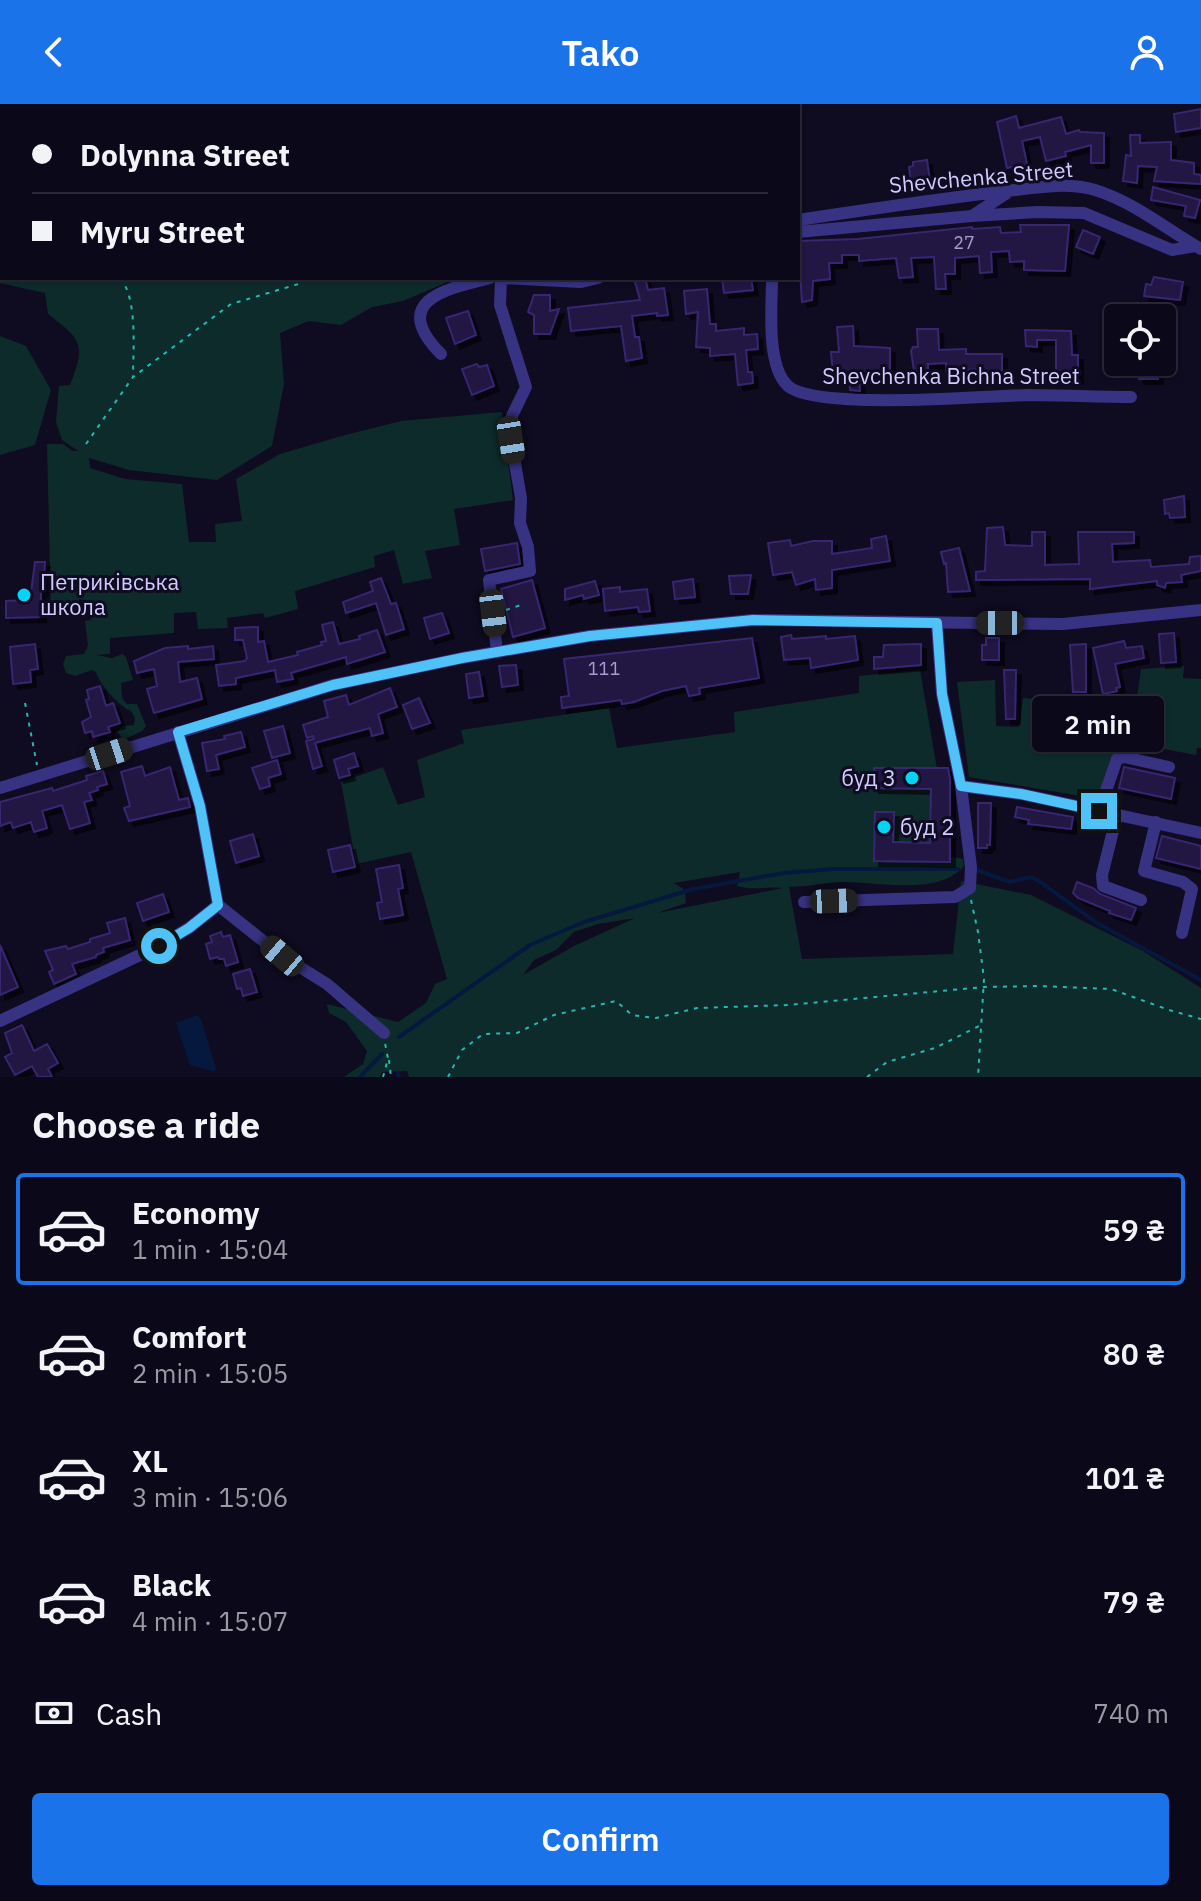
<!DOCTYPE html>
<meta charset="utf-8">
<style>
:root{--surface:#0b0819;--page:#141122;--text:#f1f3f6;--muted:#9a9aa2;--line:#2b2938;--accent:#1a73e8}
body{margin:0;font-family:"IBM Plex Sans",sans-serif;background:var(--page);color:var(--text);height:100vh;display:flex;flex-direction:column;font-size:30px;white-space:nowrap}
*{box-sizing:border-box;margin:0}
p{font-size:26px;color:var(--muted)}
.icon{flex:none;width:44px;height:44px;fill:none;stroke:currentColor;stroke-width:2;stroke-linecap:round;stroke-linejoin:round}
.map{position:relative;height:973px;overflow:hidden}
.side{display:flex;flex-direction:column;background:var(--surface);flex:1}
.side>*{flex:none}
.guide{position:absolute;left:0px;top:0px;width:800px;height:176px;box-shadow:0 2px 6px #0004,0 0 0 2px var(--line);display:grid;align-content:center;height:176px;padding:0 32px;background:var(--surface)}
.buttons{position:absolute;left:1104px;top:200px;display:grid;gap:16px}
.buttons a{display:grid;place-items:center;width:72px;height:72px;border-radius:8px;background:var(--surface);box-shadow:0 2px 6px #0004,0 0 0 2px var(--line);font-size:40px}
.end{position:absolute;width:36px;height:36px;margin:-18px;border:10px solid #4fc3f7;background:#111;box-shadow:0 0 0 4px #111}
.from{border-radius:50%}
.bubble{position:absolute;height:56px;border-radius:8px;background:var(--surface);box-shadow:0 2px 6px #0004,0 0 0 2px var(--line);font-size:26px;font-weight:600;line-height:56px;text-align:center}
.car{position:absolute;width:24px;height:48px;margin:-24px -12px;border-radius:10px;box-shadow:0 0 6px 2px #0007;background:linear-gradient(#222 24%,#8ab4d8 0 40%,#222 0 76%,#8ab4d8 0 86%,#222 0)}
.guide b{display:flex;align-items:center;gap:28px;height:76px;font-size:30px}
.guide b+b{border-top:2px solid var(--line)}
.guide i{width:20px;height:20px;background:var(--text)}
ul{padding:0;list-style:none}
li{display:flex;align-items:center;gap:24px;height:112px;margin:0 16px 12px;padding:0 16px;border:4px solid transparent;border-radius:8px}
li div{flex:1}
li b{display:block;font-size:30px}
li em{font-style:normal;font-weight:600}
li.on{border-color:var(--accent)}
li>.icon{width:72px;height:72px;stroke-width:1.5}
h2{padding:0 32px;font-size:36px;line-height:96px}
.pay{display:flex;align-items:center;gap:20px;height:88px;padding:0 32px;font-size:30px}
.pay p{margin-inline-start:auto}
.cta{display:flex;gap:16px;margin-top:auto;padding:16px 32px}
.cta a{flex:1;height:92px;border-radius:8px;background:var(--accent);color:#fff;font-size:32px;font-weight:600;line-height:92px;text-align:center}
header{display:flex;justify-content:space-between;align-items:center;height:104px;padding:0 32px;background:var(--accent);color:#fff;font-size:36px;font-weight:600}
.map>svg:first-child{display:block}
</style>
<header><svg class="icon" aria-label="back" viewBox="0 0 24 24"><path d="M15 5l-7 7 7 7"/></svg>Tako<svg class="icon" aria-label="person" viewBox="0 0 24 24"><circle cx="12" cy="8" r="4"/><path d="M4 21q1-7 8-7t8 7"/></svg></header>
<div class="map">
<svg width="1201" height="973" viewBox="0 0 1201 973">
<defs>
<filter id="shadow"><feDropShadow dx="5" dy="5" stdDeviation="0" flood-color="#0009"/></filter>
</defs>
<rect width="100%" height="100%" fill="#0f0b21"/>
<path fill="#0e2b2b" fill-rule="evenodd" d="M 0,0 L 537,0 L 537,2 L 2,2 L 2,174 L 457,174 L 403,197 L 372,203 L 341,221 L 309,217 L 280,229 L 284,280 L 272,342 L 217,376 L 129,366 L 89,354 L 90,364 L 125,375 L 182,380 L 189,438 L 216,438 L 215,420 L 242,417 L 236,375 L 280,350 L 345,331 L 401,317 L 502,308 L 513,396 L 454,405 L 460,441 L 425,447 L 432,474 L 403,480 L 394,446 L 374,452 L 375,463 L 295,487 L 298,505 L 265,514 L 263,509 L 227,514 L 228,524 L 198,525 L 196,508 L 174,509 L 174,529 L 110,534 L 110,550 L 96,551 L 112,554 L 122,550 L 126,553 L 133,576 L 121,579 L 122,594 L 127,600 L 137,600 L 146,622 L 142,627 L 123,636 L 117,627 L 123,622 L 134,621 L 135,614 L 131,607 C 120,603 98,579 96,568 L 92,566 L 75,572 L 66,569 L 63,560 L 66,552 L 84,550 L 88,542 L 85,517 L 91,516 L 90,497 L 79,495 L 78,509 L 51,508 L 47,340 L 63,340 L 73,347 L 78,347 L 62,336 L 56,318 L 59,282 L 70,281 C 86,240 82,236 48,210 L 45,189 L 0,179 Z
M 0,232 L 26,242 L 51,286 L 35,341 L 0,351 Z
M 1184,562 L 1183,574 L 1201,575 L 1201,644 L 1197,644 L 1196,651 L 1121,637 L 1110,697 L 969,673 L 957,578 L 995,576 L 996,622 L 1019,623 L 1023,594 L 1059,596 L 1062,608 L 1096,612 L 1100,595 L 1137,594 L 1141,565 Z
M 920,566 L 951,746 L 934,749 L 963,755 L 964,762 C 938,793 876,777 839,778 C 822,779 806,783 789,783 L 802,855 L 953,850 L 961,777 L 1031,791 L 1143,847 L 1201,884 L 1201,973 L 409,973 L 407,967 L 382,968 L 380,973 L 344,973 L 363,960 L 367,947 L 346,918 L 329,909 L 327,900 L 398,918 L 426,899 L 435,880 L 447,875 L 411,748 L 356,760 L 341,678 L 383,663 L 398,701 L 425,693 L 417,656 L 464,639 L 461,626 L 609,604 L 617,644 L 735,628 L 734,608 L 859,589 L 859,572 ZM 740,768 L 737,782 C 753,787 767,782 783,784 L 657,809 L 686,799 L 685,786 L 674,779 ZM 635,814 L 574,842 L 523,871 L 534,856 L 556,846 L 574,828 L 598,820 Z"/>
<path fill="#05193f" d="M 197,911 L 201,915 L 216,964 L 215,968 L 190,961 L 176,919 Z"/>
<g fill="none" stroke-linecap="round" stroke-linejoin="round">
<path stroke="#05193f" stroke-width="4" d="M 977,766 L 1010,778 L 1031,773 L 1039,777 L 1097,819 L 1201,876
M 399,933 L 530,841 L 584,818 L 693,785 L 784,769 L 834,765 L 958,765
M 398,969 L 399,973
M 360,973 L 382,950"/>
</g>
<path fill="#201643" stroke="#372671" stroke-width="2" filter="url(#shadow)" d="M 1201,5 L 1201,24 L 1176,28 L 1174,10 Z
M 1016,12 L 1019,24 L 1061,13 L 1066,30 L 1079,26 L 1080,28 L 1104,29 L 1104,59 L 1091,59 L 1091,41 L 1065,48 L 1066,52 L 1046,57 L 1040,33 L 1022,37 L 1027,60 L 1007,64 L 997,18 Z
M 1130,31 L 1140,31 L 1140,39 L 1171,38 L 1171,56 L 1194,59 L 1194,70 L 1201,71 L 1201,80 L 1154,77 L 1157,63 L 1138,62 L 1137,79 L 1123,77 L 1126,51 L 1131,52 Z
M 927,56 L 930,77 L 911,79 L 909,63 L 913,62 L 913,58 Z
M 1153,83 L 1200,96 L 1195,114 L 1184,112 L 1186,102 L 1151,96 Z
M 1020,121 L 1069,121 L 1065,167 L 1024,166 L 1024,157 L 1010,158 L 1009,147 L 991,148 L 992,168 L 980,169 L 979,152 L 955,154 L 955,170 L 945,170 L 946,185 L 936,185 L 934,153 L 911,154 L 913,173 L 899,174 L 896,154 L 859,157 L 859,151 L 842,151 L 842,159 L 829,159 L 830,175 L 813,177 L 812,196 L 802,198 L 798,137 L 858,135 L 972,123 L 972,125 L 1000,123 L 1001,129 L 1021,128 Z
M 1083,126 L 1100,133 L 1093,150 L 1076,143 Z
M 1154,173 L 1183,178 L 1180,196 L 1144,192 L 1146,180 L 1151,181 Z
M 634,174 L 645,174 L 648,186 L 664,184 L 668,211 L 657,212 L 657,209 L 632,212 L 635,233 L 639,233 L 642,254 L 626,257 L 621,222 L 571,227 L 568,204 L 640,196 Z
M 722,174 L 751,174 L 753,186 L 724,189 Z
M 707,185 L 710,220 L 716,220 L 716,227 L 744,224 L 744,231 L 757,230 L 758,245 L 746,246 L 748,268 L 752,268 L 753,279 L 738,281 L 735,250 L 710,252 L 710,244 L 696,243 L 698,208 L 686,210 L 684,187 Z
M 534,191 L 550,191 L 550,207 L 559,205 L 550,230 L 534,230 L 534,211 L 528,208 Z
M 468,207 L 476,231 L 455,240 L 446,214 Z
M 853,222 L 854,242 L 890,244 L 890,268 L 859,268 L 860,287 L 850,286 L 849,271 L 833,272 L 831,248 L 839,248 L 837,223 Z
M 917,225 L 938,225 L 939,246 L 966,245 L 966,250 L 1002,250 L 1002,271 L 982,271 L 982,265 L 946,267 L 946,259 L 928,260 L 928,267 L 914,267 L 911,247 L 913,243 L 918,243 Z
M 1025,226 L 1071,227 L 1072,251 L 1078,251 L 1078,275 L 1056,275 L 1056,236 L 1037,236 L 1037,243 L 1026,242 Z
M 1138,258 L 1158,258 L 1158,275 L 1139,275 Z
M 477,260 L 479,263 L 487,261 L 494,282 L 472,291 L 462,265 Z
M 1184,392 L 1185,413 L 1170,414 L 1169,409 L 1165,410 L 1164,396 Z
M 1003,423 L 1005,441 L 1032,442 L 1032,428 L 1045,428 L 1045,461 L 1079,460 L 1078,428 L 1134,428 L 1134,439 L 1112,440 L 1113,458 L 1150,456 L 1151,463 L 1189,460 L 1190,453 L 1201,452 L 1201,467 L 1181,471 L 1182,478 L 1166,479 L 1165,484 L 1157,481 L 1157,477 L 1090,485 L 1090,475 L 976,476 L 976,468 L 985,467 L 987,424 Z
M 886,432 L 890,457 L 832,466 L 832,484 L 816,486 L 815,475 L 796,481 L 792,468 L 773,471 L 768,439 L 790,436 L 791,442 L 813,437 L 832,437 L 832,450 L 872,444 L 871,435 Z
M 517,439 L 520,460 L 485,467 L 481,445 Z
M 959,444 L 970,487 L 948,488 L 946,459 L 944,460 L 941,448 Z
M 35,458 L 45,458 L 43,487 L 41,486 L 41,513 L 6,514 L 6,497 L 30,496 Z
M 751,471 L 748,490 L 731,490 L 729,472 Z
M 381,474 L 391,500 L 396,499 L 404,525 L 386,531 L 376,499 L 346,509 L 343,498 L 373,487 L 370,478 Z
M 693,475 L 695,493 L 675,495 L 673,478 Z
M 532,476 L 545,524 L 513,533 L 501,485 Z
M 595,477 L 599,491 L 584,495 L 583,491 L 565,496 L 565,485 Z
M 620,483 L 620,488 L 647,485 L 650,507 L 639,508 L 638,503 L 605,507 L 603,485 Z
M 442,509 L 449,529 L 430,535 L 424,514 Z
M 333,518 L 339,540 L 360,535 L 359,532 L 377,526 L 385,548 L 347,560 L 346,553 L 291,569 L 293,575 L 277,578 L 275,566 L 236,574 L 236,580 L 219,582 L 216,561 L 245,557 L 247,554 L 243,536 L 235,536 L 235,524 L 258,523 L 258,538 L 264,537 L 268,558 L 298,551 L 297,548 L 322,541 L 321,538 L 326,537 L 322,521 Z
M 1174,529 L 1176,558 L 1161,559 L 1159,530 Z
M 791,531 L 792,535 L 826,532 L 826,535 L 855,532 L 858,556 L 811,564 L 810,554 L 784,556 L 781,533 Z
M 752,534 L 759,574 L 699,584 L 700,590 L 689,592 L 686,582 L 662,587 L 634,598 L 622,600 L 621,596 L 562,604 L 561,593 L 569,592 L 564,555 Z
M 986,534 L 999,534 L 999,556 L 982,556 L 982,541 L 986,541 Z
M 1124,537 L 1126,544 L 1142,542 L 1144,554 L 1115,560 L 1120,583 L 1116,584 L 1117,587 L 1103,590 L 1093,544 Z
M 35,540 L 38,565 L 30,566 L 31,578 L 13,580 L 10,543 Z
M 921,540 L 921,561 L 874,565 L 874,553 L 883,553 L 884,541 Z
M 1086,540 L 1086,588 L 1073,588 L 1070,541 Z
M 188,542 L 188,545 L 213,542 L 214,555 L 178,558 L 180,578 L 197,574 L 202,595 L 154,609 L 147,585 L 157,582 L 154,565 L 137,569 L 134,557 L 165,544 Z
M 516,561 L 518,581 L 502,583 L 499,562 Z
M 1004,566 L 1016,566 L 1015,615 L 1006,615 Z
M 479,568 L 483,592 L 469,594 L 466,570 Z
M 100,582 L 106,602 L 113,599 L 120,619 L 108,623 L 110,628 L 93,633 L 92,627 L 85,629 L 82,618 L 91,613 L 86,596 L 89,595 L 87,586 Z
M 390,584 L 397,603 L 378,610 L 383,629 L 372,632 L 370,624 L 315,639 L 322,662 L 313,665 L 306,637 L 314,635 L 313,632 L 307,634 L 303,621 L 328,613 L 324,597 L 346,591 L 349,601 Z
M 419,594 L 430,619 L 412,625 L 403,601 Z
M 283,622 L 290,649 L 272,654 L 264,627 Z
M 241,628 L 245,643 L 216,651 L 219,665 L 207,667 L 202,639 L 225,635 L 224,632 Z
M 354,649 L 358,662 L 348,665 L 350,671 L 339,674 L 334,656 Z
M 277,656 L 281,670 L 268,674 L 270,682 L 260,685 L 252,664 Z
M 142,662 L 145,672 L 170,663 L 179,696 L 188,694 L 190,703 L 129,717 L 124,704 L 130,702 L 121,668 Z
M 1124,663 L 1175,674 L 1171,695 L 1119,684 Z
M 874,664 L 948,664 L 950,675 L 950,758 L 874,757 L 875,708 L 894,708 L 893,738 L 930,739 L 931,685 L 874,684 Z
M 103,667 L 107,680 L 97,683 L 98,686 L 89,689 L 92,696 L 84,698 L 90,719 L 70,725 L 62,701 L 42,707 L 47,724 L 34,728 L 31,718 L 13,724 L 11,718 L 0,722 L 0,698 L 52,684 L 53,687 L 87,676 L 86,672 Z
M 978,699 L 991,699 L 990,741 L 987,741 L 987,744 L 978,744 Z
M 1017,703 L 1073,713 L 1071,725 L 1028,720 L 1029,716 L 1015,713 Z
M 253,730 L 259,752 L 236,759 L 230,737 Z
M 1162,732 L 1201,742 L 1201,765 L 1156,754 Z
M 350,741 L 355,763 L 333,768 L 328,746 Z
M 399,761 L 403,784 L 398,785 L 403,811 L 380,815 L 377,799 L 382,798 L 376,765 Z
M 1077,778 L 1093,784 L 1100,790 L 1136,804 L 1131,816 L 1109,809 L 1110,807 L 1078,794 L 1073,789 Z
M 163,790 L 169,808 L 143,817 L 137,799 Z
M 125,814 L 130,836 L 103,844 L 104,848 L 96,851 L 96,853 L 72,860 L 76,870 L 54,880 L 49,868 L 53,866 L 45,847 L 66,842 L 68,845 L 90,838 L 90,835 L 110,829 L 107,819 Z
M 221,828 L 223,833 L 230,831 L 238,858 L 226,862 L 224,855 L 219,855 L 218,853 L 210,855 L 206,840 L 212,838 L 210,832 Z
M 0,841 L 18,883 L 0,891 Z
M 250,865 L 257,888 L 243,892 L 241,884 L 237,885 L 233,870 Z
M 22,921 L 34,947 L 47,940 L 58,959 L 48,965 L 52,973 L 38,973 L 32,962 L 15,971 L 5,953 L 12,949 L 5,929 Z"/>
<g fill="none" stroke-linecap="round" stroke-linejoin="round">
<path stroke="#24b9b5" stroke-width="2" stroke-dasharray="4 6" stroke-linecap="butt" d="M 374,0 L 375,2
M 93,2 L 93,0
M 326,2 L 326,0
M 120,174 C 138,194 133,247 133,273
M 86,340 L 133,273 L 231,200 L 302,179 L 307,174
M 506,506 L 524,500
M 25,599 L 37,661
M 971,796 L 978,828 L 984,875 L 978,973
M 389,956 L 391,973
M 383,973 L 388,955 L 385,939
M 448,973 L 462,946 L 483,930 L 517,929 L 554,911 L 616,897 L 632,911 L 656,914 L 697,904 L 788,901 L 984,883 L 1038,882 L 1111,885 L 1169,906 L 1201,915
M 867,973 L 887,958 L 935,944 L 981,921"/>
<path stroke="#383283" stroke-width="12" d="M 745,0 L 746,2
M 760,2 L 760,0
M 972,112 L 1037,108 L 1084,109 L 1172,146 L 1195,142
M 798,116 C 864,106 931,96 998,88 C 1028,85 1065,77 1095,86 C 1134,98 1166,125 1201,145
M 798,128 L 972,112 L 1007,89
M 502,174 L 581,178 L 598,174
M 772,174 C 772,202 766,260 787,281 C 812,307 985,292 1028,291 C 1062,291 1097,293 1131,293
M 441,250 C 389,197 445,185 490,174
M 937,519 L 942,590 L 961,682 L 1021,690 L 1201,729
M 497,548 L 489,476 L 530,467 L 528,443 L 520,419 L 521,394 L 511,336 L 512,312 L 526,283 L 500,201 L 501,174
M 178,628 L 200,702 L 218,801 L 282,852 L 327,880 L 384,929
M 0,684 L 333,581 L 462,554 L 590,532 L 753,516 L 1063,520 L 1201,506
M 1099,707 L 1117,655 L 1124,653 L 1169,663
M 1117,711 L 1102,771 L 1103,782 L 1141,796
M 1156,718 L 1144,767 L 1183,778 L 1192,785 L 1182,829
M 804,798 L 955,793 L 970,784 L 971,763 L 961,682
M 0,917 L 159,842 L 189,824 L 218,801"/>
</g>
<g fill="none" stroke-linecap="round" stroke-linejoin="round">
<path stroke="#4fc3f7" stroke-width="10" d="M 159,842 L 189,824 L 218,801 L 200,702 L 178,628 L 333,581 L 462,554 L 590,532 L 753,516 L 937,519 L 942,590 L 961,682 L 1021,690 L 1099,707"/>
</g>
<g fill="#00d5f6" stroke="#0f0b21" stroke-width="3">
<circle cx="24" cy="491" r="8"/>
<circle cx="912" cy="674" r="8"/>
<circle cx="884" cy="723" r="8"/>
</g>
<g text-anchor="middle" stroke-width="6" stroke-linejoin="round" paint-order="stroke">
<g font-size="18" fill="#a69ed0">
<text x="964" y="145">27</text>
<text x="604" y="571">111</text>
</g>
<g font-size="22" fill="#d2cbff" stroke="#0f0b21">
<text transform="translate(981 73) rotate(-5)" y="8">Shevchenka Street</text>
<text x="951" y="280">Shevchenka Bichna Street</text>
</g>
<g font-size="22" fill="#d2cbff" stroke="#0f0b21" text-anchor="start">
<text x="40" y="486">Петриківська<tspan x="40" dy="25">школа</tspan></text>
<text x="896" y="682" text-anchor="end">буд 3</text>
<text x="900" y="731">буд 2</text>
</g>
</g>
</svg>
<div class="buttons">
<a><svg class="icon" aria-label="locate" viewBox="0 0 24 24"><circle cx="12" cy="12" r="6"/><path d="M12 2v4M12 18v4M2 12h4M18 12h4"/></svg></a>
</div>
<i class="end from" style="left:159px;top:842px"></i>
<i class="end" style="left:1099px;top:707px"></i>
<div class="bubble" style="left:1032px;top:592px;width:132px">2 min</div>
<i class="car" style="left:511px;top:336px;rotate:171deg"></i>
<i class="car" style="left:493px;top:509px;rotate:173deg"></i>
<i class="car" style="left:1000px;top:519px;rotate:270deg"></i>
<i class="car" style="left:109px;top:650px;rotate:72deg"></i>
<i class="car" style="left:834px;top:797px;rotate:88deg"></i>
<i class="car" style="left:282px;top:852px;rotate:310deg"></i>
<div class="guide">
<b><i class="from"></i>Dolynna Street</b>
<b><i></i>Myru Street</b>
</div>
</div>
<section class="side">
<h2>Choose a ride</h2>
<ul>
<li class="on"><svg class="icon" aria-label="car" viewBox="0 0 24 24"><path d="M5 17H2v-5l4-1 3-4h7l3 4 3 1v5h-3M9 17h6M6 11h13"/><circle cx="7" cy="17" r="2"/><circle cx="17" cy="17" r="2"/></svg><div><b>Economy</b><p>1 min · 15:04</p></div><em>59 ₴</em></li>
<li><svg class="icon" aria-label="car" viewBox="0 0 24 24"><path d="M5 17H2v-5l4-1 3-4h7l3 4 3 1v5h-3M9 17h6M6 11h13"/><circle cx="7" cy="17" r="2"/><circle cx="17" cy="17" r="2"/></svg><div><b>Comfort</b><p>2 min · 15:05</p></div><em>80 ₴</em></li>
<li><svg class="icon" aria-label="car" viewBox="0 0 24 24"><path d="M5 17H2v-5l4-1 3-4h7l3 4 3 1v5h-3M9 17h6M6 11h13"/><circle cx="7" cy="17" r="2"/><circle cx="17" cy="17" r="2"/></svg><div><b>XL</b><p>3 min · 15:06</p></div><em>101 ₴</em></li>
<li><svg class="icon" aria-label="car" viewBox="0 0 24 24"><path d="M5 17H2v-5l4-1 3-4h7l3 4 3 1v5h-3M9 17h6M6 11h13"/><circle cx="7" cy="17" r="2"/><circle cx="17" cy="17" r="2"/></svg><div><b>Black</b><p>4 min · 15:07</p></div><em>79 ₴</em></li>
</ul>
<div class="pay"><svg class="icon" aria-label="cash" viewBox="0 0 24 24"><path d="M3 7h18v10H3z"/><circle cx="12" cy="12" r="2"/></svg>Cash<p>740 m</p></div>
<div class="cta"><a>Confirm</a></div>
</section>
